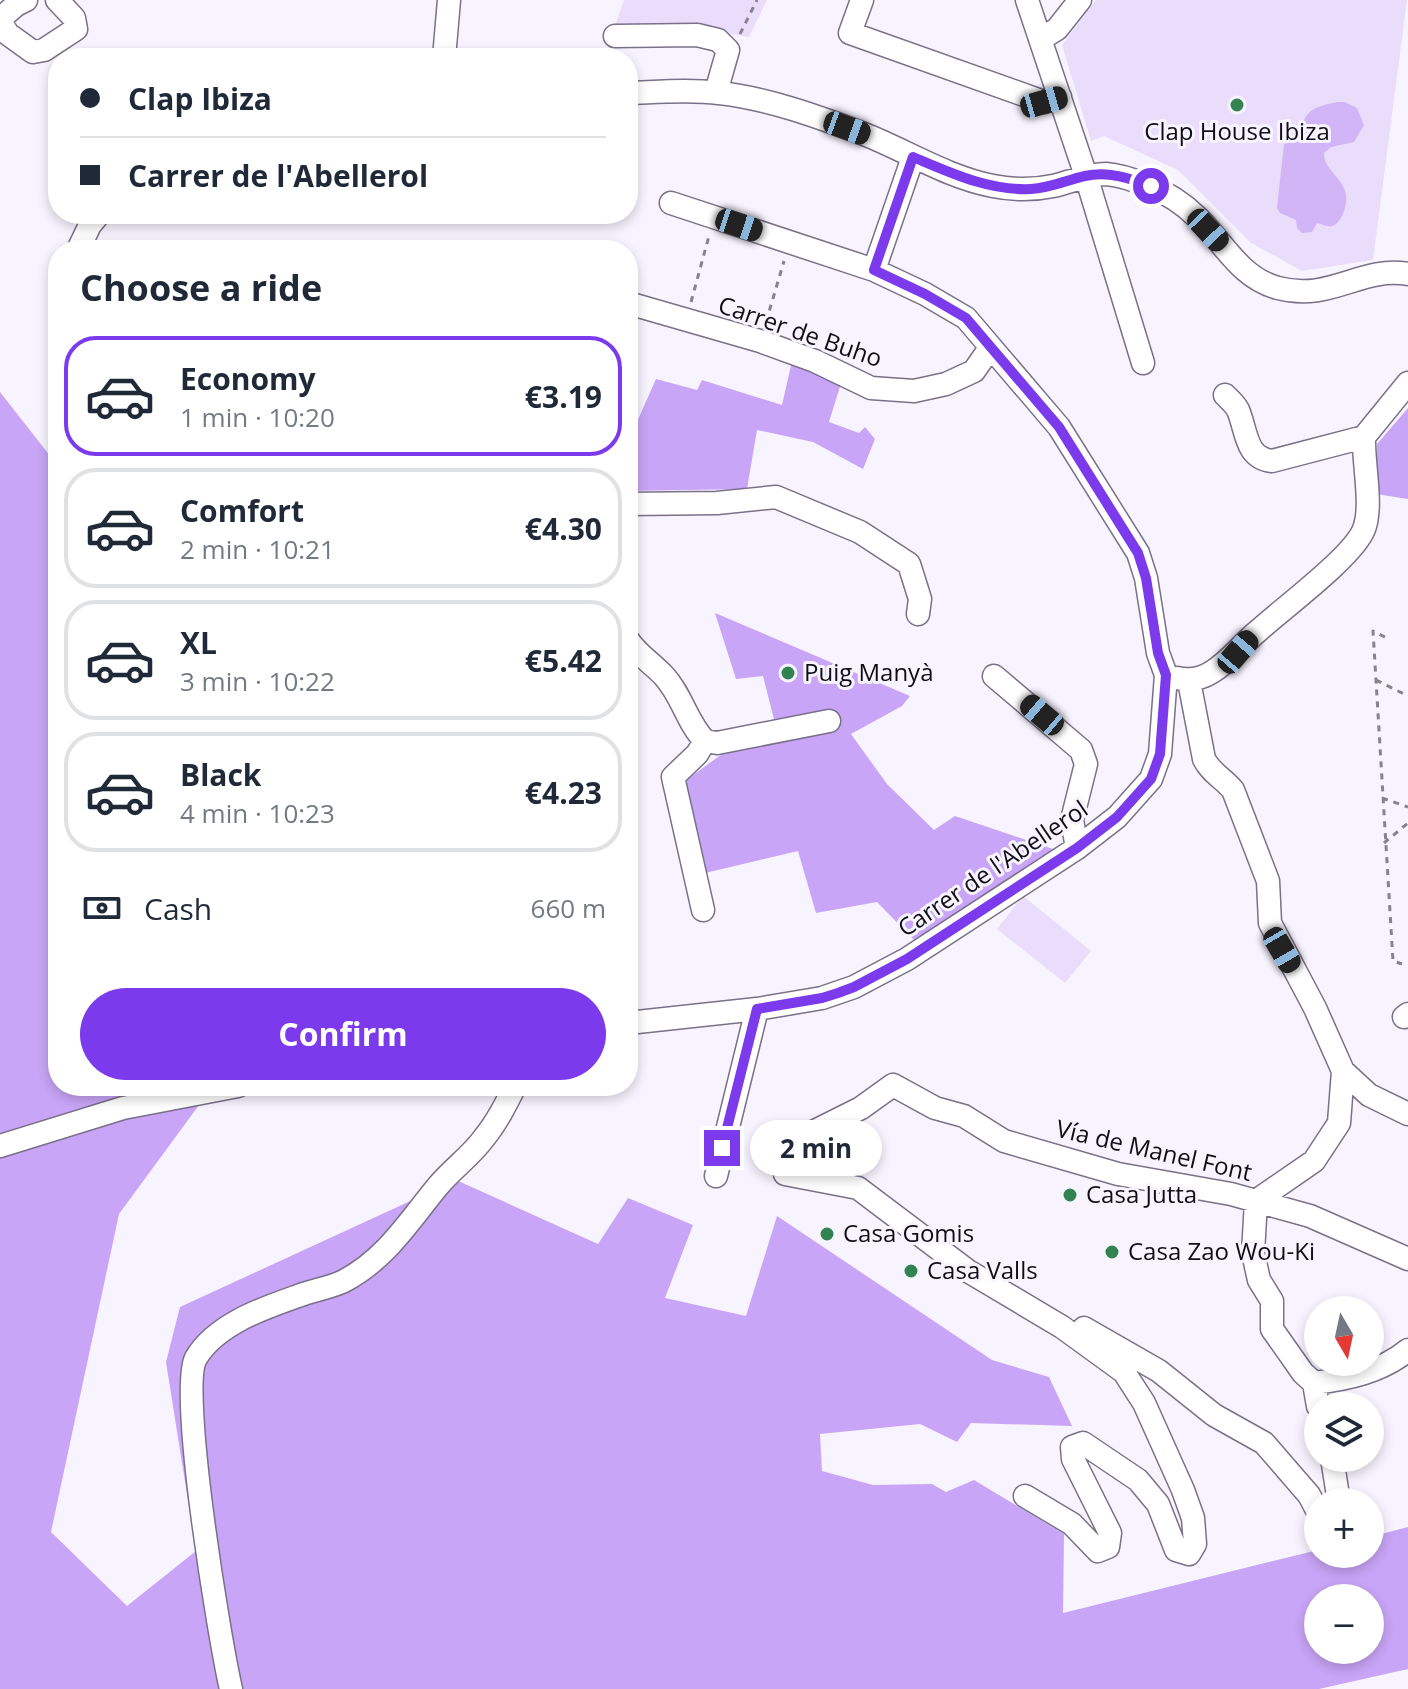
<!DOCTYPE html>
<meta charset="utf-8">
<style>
:root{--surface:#fff;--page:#f2f2f3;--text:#1f2937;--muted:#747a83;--line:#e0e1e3;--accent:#7c3aed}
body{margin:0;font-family:"Open Sans",sans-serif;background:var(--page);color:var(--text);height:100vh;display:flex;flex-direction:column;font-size:30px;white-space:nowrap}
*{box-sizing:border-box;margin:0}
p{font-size:26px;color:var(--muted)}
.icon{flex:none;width:44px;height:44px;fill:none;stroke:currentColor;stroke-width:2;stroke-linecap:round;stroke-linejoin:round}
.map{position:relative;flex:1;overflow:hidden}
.details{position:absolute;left:48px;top:240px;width:590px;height:856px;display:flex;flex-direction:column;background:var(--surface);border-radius:32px;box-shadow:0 4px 12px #0003}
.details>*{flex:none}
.top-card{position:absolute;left:48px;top:48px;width:590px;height:176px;border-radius:32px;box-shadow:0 4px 12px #0003;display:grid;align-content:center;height:176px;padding:0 32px;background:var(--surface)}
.needle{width:52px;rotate:171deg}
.buttons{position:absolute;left:1304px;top:1296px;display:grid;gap:16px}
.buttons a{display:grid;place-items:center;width:80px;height:80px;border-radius:50%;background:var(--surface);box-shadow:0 4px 12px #0003;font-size:40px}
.end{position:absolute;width:36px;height:36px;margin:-18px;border:10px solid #7c3aed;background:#fff;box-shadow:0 0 0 4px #fff}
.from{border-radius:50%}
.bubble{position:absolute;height:56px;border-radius:28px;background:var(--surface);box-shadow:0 4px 12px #0003;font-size:26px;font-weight:700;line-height:56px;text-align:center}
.car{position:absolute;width:24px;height:48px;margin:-24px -12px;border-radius:10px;box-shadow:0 0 6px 2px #0007;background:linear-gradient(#222 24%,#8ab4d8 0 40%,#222 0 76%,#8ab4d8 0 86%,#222 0)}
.top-card b{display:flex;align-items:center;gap:28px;height:76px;font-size:30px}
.top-card b+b{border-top:2px solid var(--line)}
.top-card i{width:20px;height:20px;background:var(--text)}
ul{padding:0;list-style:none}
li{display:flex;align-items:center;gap:24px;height:120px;margin:0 16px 12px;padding:0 16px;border:4px solid var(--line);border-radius:32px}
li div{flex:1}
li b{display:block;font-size:30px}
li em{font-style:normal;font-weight:700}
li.current{border-color:var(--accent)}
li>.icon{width:72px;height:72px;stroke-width:1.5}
h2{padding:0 32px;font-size:36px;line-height:96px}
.pay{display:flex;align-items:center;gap:20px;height:88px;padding:0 32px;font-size:30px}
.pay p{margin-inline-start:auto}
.button{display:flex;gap:16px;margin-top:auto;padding:16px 32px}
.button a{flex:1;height:92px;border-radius:48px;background:var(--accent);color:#fff;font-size:32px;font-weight:700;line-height:92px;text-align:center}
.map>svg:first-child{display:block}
</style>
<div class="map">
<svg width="1408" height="1689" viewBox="0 0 1408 1689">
<rect width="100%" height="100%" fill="#f8f4ff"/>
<path fill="#eaddfc" d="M 624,0 L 767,0 L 749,37 L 699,28 L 614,29 Z
M 1096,0 L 1407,0 L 1373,260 L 1302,271 L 1251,243 L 1178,170 L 1104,136 L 1091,141 L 1062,45 Z
M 1023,896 L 1091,951 L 1065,983 L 997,929 Z"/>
<path fill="#c8a5f7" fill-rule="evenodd" d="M 792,361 L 842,380 L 829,422 L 859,433 L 865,427 L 875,439 L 863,469 L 813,442 L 757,430 L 747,489 L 628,491 L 628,442 L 656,379 L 697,390 L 702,380 L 782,405 Z
M 0,392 L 58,466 L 58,1086 L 213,1086 L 119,1214 L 51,1532 L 127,1606 L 196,1551 L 166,1362 L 180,1307 L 456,1180 L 598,1244 L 628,1198 L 693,1225 L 665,1298 L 746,1316 L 777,1216 L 992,1360 L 1049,1377 L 1072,1426 L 971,1423 L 957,1442 L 920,1424 L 820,1434 L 822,1471 L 873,1485 L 932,1484 L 946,1492 L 974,1480 L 1064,1534 L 1063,1613 L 1318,1550 L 1318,1554 L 1370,1554 L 1370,1537 L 1408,1527 L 1408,1669 L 1319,1689 L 0,1689 ZM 1318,1598 L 1370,1598 L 1370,1650 L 1318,1650 Z
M 1408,408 L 1408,499 L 1376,494 L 1377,444 Z
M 715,613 L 910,696 L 902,706 L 851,734 L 887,784 L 934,830 L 955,816 L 1059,851 L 914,940 L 877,902 L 816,913 L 798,851 L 701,874 L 685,781 L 722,754 L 779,739 L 763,676 L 736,679 Z"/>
<path fill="#d1b5f7" d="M 1338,102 L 1345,102 L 1357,108 L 1364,125 L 1354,142 L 1331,147 L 1324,153 C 1323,175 1359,182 1342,216 C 1334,231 1328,226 1317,223 L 1312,232 L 1302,233 L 1297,228 L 1296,220 L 1280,213 L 1277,208 L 1284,144 C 1311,139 1297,128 1307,115 C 1313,106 1329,104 1338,102 Z"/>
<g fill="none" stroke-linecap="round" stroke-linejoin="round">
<g stroke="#7a7088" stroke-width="25">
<path id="minor" d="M 862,0 L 850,33 L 1044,102 L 1060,97
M 1027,0 L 1086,176 L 1143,363
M 0,19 L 16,5 L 26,0
M 0,21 L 8,34 L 33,52 L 44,50 L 76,29 L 74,18 L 57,0
M 615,36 L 697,35 L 718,40 L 728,50 L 716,92
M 1041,39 L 1057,29 L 1080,0
M 444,58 L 449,0
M 628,93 C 658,92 689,89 719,93 C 767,98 819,117 864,134 C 907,151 947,177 993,186 C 1013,190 1034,190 1053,186 C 1071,182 1087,174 1106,174 C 1120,175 1134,180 1147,185 C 1165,192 1184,204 1198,218 C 1224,243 1240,278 1278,288 C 1331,302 1360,266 1408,274
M 78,250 L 90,225 L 99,214
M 874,270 L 913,157
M 628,303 L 760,341 L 815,361 L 871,388 L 914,391 L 946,384 L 974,371 L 990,348
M 1225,395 C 1230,400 1235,404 1238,410 C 1247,431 1245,458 1272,461 L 1364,437 L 1408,383
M 628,504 L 717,503 L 776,497 L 860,532 L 909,564 L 920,599 L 918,614
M 628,640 C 638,655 652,663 664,676 C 682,695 687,723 705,741 L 697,754 L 673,777 L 703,910
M 994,676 L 1081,750 L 1086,764 L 1072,820 L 1077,848
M 1177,678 C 1190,681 1201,679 1212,672 C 1230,661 1242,644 1258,631 C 1282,609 1354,556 1364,529 C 1373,506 1363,463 1364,437
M 1189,681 L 1204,759 C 1211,773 1223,778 1233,790 L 1268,881 L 1270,923 L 1315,1008 L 1343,1071 L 1339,1123 L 1314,1161 L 1256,1201 L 1253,1253 L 1259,1280 L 1272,1301 L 1272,1329 L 1303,1373 L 1314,1383 L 1318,1406
M 705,741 L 717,743 L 829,721
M 1404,1017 L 1408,1014
M 628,1023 L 757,1009 L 822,998 L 854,987 L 907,959 L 1077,848 L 1117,817 L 1151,779 L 1160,754 L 1166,675 L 1158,653 L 1146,578 L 1138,553 L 1059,427 L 966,318 L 925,294 L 874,270 L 671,203
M 1343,1071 L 1369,1095 L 1408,1114
M 0,1146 L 123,1108 L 238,1086
M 716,1176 L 757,1009
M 1084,1328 L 1159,1371 L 1214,1415 L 1264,1443 L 1309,1495 L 1318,1512
M 1314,1383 C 1348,1379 1381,1372 1408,1350
M 1332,1458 L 1339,1502
M 1025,1496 L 1072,1524 L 1098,1551 L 1108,1547 L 1110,1533 L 1073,1459 L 1072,1447 L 1083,1443 L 1138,1480 L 1158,1504 L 1176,1550 L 1189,1554 L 1195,1544 L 1193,1518 L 1183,1490 L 1144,1403 L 1124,1372 L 1062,1327 L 968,1271 L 858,1188 L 785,1174 L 789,1147 L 815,1131 L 861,1108 L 893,1085 L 935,1108 L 964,1116 L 1004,1141 L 1118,1174 L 1231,1194 L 1310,1216 L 1408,1259
M 231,1689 C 220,1642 178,1389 196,1358 C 216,1324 264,1308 298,1296 C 313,1290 330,1288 344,1281 C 386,1259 409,1221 438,1186 C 452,1169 471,1156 484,1138 C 497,1122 506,1104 515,1086"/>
</g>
<path stroke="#87838d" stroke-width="3" stroke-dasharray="6 6" stroke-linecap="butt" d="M 740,34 L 757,0
M 691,302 L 709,236
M 766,322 L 784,261
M 1385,637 L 1373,631 L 1393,961 L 1402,964
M 1376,680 L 1408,696
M 1382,798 L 1408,807
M 1384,843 L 1408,823"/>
<use href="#minor" stroke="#fff" stroke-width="22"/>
</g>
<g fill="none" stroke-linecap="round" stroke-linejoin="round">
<path stroke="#7c3aed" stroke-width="10" d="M 722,1148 L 757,1009 L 822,998 L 838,993 L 854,987 L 907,959 L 1077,848 L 1117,817 L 1151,779 L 1160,754 L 1166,675 L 1158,653 L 1146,578 L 1138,553 L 1059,427 L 966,318 L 925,294 L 874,270 L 913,157 C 951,173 989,191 1031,189 C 1050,188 1067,180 1085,176 C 1108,171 1129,178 1151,186"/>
</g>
<g fill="#338251" stroke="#f8f4ff" stroke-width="3">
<circle cx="1237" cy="105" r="8"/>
<circle cx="788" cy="673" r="8"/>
<circle cx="1070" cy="1195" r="8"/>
<circle cx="827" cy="1234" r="8"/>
<circle cx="1112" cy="1252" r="8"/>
<circle cx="911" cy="1271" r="8"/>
</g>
<g text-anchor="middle" stroke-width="6" stroke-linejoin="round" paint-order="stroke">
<g font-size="24" fill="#110d16" stroke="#f8f4ff" text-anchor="start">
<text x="1237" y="140" text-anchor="middle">Clap House Ibiza</text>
<text x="804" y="681">Puig Manyà</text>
<text x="1086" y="1203">Casa Jutta</text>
<text x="843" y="1242">Casa Gomis</text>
<text x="1128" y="1260">Casa Zao Wou-Ki</text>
<text x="927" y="1279">Casa Valls</text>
</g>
<g font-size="24" fill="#110d16" stroke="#f8f4ff">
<text transform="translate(800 332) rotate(19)" y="8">Carrer de Buho</text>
<text transform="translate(993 869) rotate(-34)" y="8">Carrer de l'Abellerol</text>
<text transform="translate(1154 1151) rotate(13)" y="8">Vía de Manel Font</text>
</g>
</g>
</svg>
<div class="buttons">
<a><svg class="needle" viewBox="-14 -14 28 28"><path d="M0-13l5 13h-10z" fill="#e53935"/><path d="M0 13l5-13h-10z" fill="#747a83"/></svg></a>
<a><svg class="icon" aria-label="layers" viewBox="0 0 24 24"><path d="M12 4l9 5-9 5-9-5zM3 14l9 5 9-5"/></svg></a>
<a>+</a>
<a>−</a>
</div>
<i class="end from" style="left:1151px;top:186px"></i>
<i class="end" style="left:722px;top:1148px"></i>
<div class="bubble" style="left:750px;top:1120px;width:132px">2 min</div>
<i class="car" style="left:1044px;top:102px;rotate:74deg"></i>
<i class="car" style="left:847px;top:128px;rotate:110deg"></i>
<i class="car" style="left:739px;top:225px;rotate:108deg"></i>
<i class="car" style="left:1208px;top:230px;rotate:137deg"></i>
<i class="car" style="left:1238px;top:652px;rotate:41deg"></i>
<i class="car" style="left:1042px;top:715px;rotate:310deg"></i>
<i class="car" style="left:1282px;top:950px;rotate:150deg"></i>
<div class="top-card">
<b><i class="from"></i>Clap Ibiza</b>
<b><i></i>Carrer de l'Abellerol</b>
</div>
<section class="details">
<h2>Choose a ride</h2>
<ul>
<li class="current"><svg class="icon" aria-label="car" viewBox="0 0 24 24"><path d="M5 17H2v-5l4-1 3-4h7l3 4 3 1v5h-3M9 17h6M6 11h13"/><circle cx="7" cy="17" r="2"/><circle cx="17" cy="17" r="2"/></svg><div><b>Economy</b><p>1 min · 10:20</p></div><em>€3.19</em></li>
<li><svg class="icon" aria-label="car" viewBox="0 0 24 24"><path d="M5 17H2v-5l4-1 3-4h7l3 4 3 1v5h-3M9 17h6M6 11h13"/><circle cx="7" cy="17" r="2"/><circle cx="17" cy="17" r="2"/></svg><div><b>Comfort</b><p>2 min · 10:21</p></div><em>€4.30</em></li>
<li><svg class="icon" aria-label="car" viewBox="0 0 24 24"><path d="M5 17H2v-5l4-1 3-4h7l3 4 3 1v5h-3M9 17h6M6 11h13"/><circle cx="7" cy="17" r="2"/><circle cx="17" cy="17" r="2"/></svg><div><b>XL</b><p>3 min · 10:22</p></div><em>€5.42</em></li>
<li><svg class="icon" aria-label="car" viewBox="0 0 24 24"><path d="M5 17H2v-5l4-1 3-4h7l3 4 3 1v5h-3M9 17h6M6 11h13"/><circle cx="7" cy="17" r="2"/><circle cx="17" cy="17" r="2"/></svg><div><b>Black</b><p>4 min · 10:23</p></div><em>€4.23</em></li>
</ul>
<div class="pay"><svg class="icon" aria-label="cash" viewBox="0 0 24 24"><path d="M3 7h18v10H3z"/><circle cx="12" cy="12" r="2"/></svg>Cash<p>660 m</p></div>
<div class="button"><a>Confirm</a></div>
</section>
</div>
